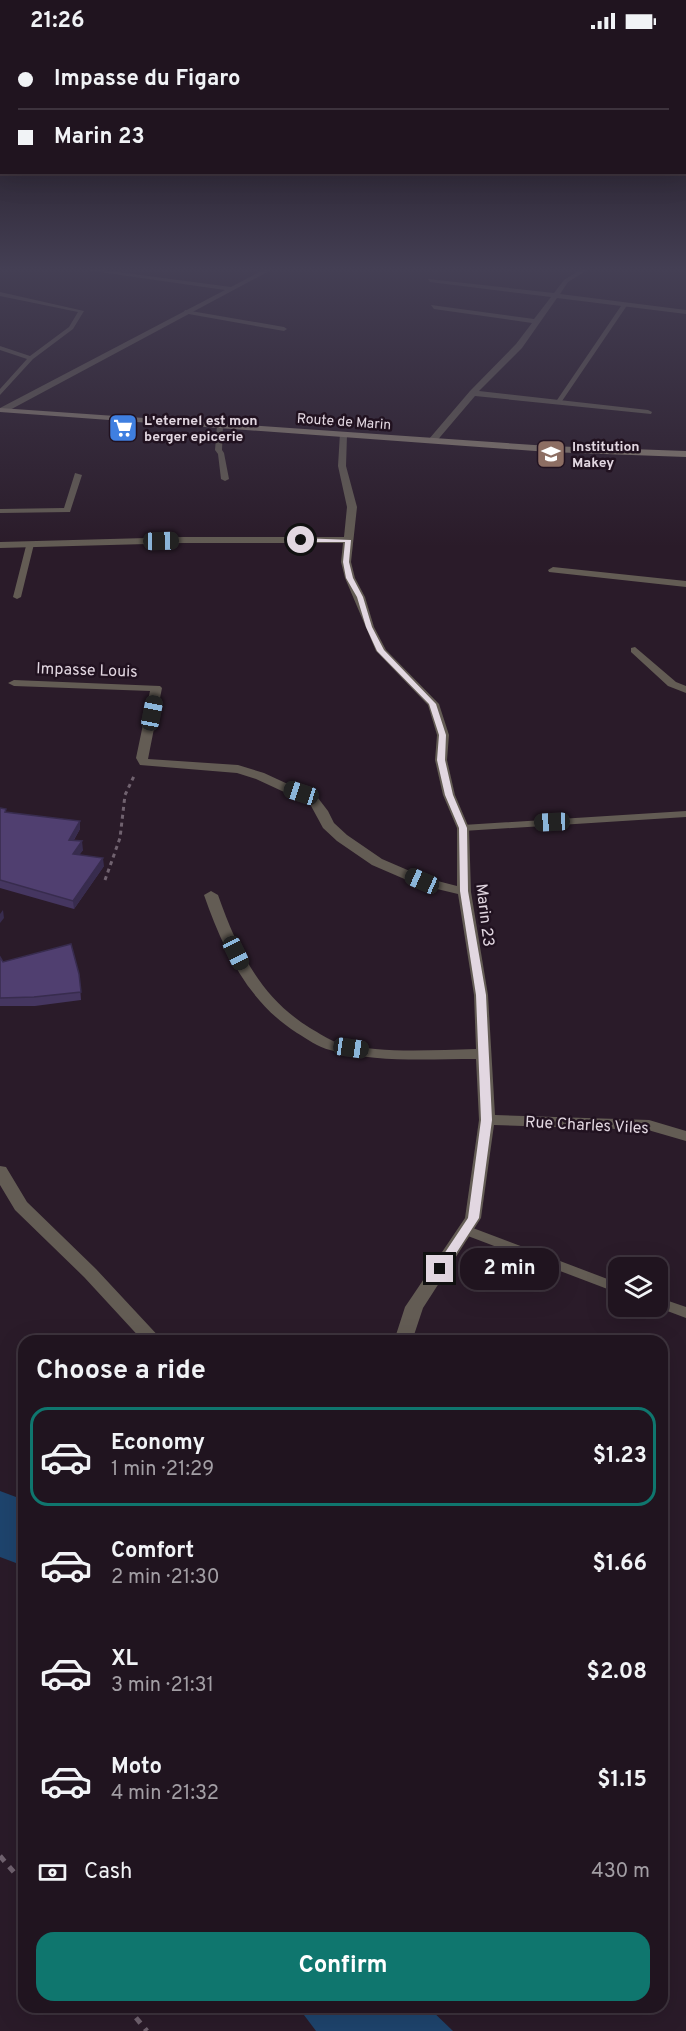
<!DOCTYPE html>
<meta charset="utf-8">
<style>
:root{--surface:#20141f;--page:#281d28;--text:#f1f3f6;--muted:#a29ea4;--line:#3d333d;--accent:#0f766e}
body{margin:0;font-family:Overpass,sans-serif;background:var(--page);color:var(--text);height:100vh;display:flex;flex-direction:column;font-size:22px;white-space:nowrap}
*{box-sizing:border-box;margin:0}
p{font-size:20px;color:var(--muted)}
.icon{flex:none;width:33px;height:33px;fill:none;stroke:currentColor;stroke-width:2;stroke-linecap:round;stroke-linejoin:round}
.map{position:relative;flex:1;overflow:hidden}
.panel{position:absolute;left:18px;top:1293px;width:650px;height:678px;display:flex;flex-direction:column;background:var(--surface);border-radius:18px;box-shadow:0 6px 24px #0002,0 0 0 2px var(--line)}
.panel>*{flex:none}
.top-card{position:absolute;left:0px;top:0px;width:687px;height:132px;box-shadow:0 6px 24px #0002,0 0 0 2px var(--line);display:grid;align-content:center;height:132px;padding:0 18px;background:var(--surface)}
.controls{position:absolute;left:608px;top:1215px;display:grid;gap:12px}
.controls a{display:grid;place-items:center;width:60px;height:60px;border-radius:12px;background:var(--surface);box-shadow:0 6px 24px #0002,0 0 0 2px var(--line);font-size:30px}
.end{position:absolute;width:27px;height:27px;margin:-14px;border:8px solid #e2d7e1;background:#111;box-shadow:0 0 0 3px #111}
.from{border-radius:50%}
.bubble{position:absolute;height:42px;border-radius:18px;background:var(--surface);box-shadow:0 6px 24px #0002,0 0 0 2px var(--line);font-size:20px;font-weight:700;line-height:42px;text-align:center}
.car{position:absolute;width:18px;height:36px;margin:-18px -9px;border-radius:8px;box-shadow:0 0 4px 2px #0007;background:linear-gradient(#222 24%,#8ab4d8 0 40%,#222 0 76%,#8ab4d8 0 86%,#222 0)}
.top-card b{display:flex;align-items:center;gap:21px;height:57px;font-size:22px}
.top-card b+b{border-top:2px solid var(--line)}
.top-card i{width:15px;height:15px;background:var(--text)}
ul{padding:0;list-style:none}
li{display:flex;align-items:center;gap:18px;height:99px;margin:0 12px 9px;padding:0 6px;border:3px solid transparent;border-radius:18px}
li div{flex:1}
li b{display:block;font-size:22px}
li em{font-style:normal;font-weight:700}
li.current{border-color:var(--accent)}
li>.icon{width:54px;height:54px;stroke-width:1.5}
h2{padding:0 18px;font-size:27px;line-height:72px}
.pay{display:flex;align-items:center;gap:15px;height:66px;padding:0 18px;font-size:22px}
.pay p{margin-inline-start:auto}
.action{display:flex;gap:12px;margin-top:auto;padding:12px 18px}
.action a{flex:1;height:69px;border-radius:18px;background:var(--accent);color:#fff;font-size:24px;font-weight:700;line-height:69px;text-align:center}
.status{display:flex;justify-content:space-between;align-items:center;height:42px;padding:0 30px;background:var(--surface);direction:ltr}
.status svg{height:16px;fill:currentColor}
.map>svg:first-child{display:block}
</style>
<div class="status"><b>21:26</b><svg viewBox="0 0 49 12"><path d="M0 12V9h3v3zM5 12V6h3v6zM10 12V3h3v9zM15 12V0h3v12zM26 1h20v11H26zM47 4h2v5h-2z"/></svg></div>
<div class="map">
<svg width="686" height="1989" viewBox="0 0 686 1989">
<rect width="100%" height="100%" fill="#2a1b29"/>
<path fill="#1e446d" d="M 298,1965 L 428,1965 L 453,1989 L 316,1989 Z"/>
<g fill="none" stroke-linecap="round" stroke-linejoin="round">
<path fill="#1e446d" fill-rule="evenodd" d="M 0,1449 L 24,1458 L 24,1524 L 0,1515 Z"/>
<path stroke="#70626f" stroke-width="3" stroke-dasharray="4 4" stroke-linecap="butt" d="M 105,838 L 120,796 L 125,753 L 135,732"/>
<path stroke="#70626f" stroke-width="5" stroke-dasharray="7 7" stroke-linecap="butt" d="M 0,1814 L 24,1842
M 127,1965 L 147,1989"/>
<path fill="#635c54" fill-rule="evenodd" d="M 0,250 L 84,269 L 73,287 L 33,317 L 0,353 L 0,347 L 27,317 L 0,308 L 0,304 L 30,314 L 69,285 L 78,270 L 0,254 Z
M 623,261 L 628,262 L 560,362 L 556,362 L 555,361 Z
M 185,268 L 284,285 L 287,287 L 284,289 L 183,271 Z
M 220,381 L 223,383 L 222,408 L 224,411 L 229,437 L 225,439 L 221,437 L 218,412 L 215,408 L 217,383 Z
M 75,431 L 82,433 L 70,470 L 0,471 L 0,467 L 64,466 Z
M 27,500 L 34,502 L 21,555 L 17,557 L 13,555 Z
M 686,769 L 686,775 L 463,789 L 458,786 L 463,783 Z
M 465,1183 L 618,1241 L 618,1251 L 460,1191 L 458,1188 L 460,1185 Z
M 657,1255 L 686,1265 L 686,1276 L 654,1264 L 657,1264 Z"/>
<path fill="#635c54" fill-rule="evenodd" d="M 79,227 L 95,227 L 231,245 L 265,227 L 273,227 L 6,370 L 0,370 L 0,366 L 225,248 Z
M 582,227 L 589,227 L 568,240 L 560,252 L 686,268 L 686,272 L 557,256 L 522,306 L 479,349 L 648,368 L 652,370 L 651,372 L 475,354 L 435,401 L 429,401 L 429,397 L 470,349 L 516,302 L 532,281 L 434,267 L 431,263 L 534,277 L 551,255 L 430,240 L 428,237 L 554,251 L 564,238 Z
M 340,391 L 347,393 L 346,424 L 357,465 L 351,520 L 355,536 L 365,555 L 374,585 L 386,608 L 439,662 L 449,693 L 447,718 L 455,753 L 469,786 L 471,850 L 488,953 L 495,1073 L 649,1078 L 686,1089 L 686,1099 L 648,1088 L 494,1083 L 481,1176 L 423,1266 L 412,1299 L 394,1299 L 405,1265 L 465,1176 L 479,1078 L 476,1017 C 428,1017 377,1021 330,1008 C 318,1005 307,997 297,991 C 247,959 223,907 204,853 L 211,849 L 218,853 C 237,907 260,955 310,986 C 319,991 329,998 338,1001 C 383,1012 431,1008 476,1007 L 474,953 L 458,852 L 416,842 L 372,823 L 337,799 L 323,786 L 310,762 L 256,737 L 237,731 L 140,723 L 136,716 L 150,649 L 14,644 L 8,641 L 14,638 L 160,644 L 162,646 L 148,717 L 238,723 L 264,731 L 318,756 L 328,769 L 334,781 L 347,793 L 382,817 L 426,836 L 457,844 L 457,786 L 443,753 L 435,718 L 437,693 L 428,663 L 376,609 L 345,536 L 341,520 L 343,501 L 183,501 L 0,506 L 0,500 L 183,495 L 344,495 L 347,465 L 338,424 Z
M 553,525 L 686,539 L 686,545 L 549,530 L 548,528 Z
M 635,605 L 676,640 L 686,644 L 686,651 L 668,644 L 631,610 L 631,606 Z
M 0,1124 L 6,1125 L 27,1160 L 96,1227 L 163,1299 L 143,1299 L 84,1235 L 15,1168 L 0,1143 Z"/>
<path fill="#887d71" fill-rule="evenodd" d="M 0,366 L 549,404 L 686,409 L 686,415 L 549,410 L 0,370 Z"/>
</g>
<path fill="#453660" d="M 0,766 L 6,767 L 6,770 L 80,787 L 74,798 L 83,808 L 79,813 L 104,824 L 74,867 L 0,846 Z
M 0,915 L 3,920 L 79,932 L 81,958 L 35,964 L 0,964 Z"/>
<path fill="#382c4e" d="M 80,779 L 80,787 L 69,806 L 69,798 Z
M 82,799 L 83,808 L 74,820 L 73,812 Z
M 103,816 L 104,824 L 74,867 L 73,859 Z
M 3,868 L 4,876 L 0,881 L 0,872 Z"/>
<path fill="#503f70" stroke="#382c4e" stroke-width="1.5" d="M 0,766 L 6,767 L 5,770 L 80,779 L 69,798 L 82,799 L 73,812 L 103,816 L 73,859 L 0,838 Z
M 71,902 L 79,932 L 81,950 L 34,955 L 0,956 L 0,915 L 3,920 Z"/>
<linearGradient id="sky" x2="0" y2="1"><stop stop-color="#170f17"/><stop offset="0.45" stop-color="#443f54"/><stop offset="1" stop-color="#443f54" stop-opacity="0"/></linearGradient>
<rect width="686" height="505" fill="url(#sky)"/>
<path fill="#e2d7e1" d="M 301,496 L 351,498 L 349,520 L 353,536 L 363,555 L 372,585 L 384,608 L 436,662 L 446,693 L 445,718 L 453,753 L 467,786 L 468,849 L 486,953 L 492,1078 L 479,1176 L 444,1230 L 440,1231 L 434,1227 L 468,1176 L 481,1078 L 476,953 L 460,849 L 459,786 L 445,753 L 437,718 L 439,693 L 429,662 L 377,609 L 366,585 L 357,555 L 346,536 L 343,520 L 345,500 L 299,500 Z"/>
<defs>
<g id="supermarket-square" transform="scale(1.5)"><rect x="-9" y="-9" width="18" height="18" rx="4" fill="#3f7fe0" stroke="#211220"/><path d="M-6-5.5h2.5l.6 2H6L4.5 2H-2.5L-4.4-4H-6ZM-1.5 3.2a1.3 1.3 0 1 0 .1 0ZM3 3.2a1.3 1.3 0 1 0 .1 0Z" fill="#fff"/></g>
<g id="school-square" transform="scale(1.5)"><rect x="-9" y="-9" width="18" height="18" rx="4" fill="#8d6e63" stroke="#211220"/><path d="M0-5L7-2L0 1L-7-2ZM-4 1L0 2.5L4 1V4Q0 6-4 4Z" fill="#fff"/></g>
</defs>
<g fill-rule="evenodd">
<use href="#supermarket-square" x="123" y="386"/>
<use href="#school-square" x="551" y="412"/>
</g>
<g text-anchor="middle" stroke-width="5" stroke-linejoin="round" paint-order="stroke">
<g font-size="14" font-weight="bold" fill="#e2d7e1" stroke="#211220" text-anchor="start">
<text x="144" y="383">L'eternel est mon<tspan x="144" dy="16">berger epicerie</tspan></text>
<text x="572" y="409">Institution<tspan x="572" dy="16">Makey</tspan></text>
</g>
<g font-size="14" fill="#e2d7e1" stroke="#211220">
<text transform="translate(344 379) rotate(4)" y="5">Route de Marin</text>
</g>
<g font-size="16" fill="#e2d7e1" stroke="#211220">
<text transform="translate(87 627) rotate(2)" y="6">Impasse Louis</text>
<text transform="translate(486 873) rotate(83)" y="6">Marin 23</text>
<text transform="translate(587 1082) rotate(3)" y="6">Rue Charles Viles</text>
</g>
</g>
</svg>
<div class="controls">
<a><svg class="icon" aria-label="layers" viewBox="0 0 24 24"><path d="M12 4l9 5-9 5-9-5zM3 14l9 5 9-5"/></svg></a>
</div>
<i class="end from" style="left:301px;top:498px"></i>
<i class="end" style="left:440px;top:1227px"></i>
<div class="bubble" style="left:460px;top:1206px;width:99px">2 min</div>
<i class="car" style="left:161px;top:499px;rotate:89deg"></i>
<i class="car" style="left:152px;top:671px;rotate:11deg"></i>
<i class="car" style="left:301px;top:751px;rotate:288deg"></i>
<i class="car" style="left:552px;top:780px;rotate:267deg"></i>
<i class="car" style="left:422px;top:839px;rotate:294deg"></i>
<i class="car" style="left:236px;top:911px;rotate:154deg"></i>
<i class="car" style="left:351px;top:1006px;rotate:98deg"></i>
<div class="top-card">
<b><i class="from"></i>Impasse du Figaro</b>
<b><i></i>Marin 23</b>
</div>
<section class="panel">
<h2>Choose a ride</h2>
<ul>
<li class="current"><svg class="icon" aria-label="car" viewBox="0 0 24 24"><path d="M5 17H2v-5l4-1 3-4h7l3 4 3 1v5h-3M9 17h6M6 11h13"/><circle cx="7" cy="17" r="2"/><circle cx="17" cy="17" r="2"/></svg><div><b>Economy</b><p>1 min · 21:29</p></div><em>$1.23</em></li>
<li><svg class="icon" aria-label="car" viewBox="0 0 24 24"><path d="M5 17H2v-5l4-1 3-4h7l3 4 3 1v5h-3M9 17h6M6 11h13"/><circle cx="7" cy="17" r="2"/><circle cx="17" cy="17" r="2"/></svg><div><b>Comfort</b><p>2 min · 21:30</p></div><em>$1.66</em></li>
<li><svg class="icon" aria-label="car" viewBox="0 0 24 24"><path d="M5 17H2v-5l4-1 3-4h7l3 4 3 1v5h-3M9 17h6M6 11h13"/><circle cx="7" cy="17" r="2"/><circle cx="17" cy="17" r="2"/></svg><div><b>XL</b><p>3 min · 21:31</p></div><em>$2.08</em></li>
<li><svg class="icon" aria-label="car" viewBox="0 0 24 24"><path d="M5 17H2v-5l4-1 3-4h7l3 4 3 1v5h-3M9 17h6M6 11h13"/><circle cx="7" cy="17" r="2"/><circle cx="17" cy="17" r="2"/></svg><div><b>Moto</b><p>4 min · 21:32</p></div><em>$1.15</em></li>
</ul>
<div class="pay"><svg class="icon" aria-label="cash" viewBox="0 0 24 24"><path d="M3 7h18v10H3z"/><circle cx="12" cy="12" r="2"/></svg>Cash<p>430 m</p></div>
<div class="action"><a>Confirm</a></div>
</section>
</div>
